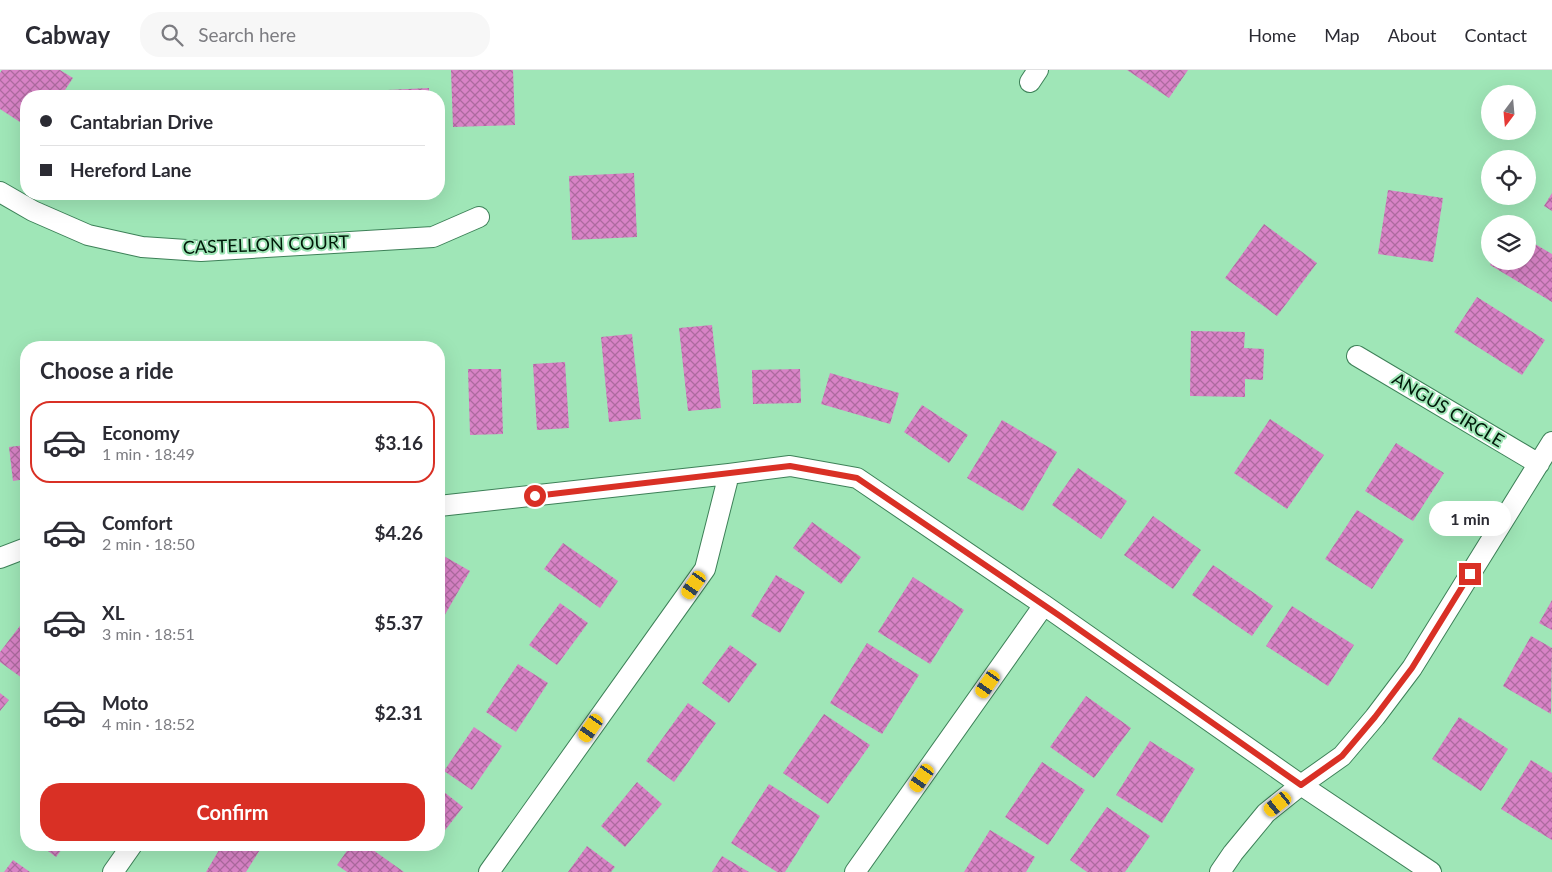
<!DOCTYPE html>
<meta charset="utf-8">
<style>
:root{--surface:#fff;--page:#f7f7f7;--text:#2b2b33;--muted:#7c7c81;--line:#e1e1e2;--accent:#d93025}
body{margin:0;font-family:Lato,sans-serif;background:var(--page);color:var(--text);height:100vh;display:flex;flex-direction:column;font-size:19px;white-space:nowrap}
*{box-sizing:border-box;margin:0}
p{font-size:16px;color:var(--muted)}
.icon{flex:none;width:28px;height:28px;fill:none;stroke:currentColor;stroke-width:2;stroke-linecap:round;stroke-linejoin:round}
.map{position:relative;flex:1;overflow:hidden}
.panel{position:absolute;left:20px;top:271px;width:425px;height:510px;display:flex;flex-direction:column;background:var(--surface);border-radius:20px;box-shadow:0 5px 20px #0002}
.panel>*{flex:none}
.guide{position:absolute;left:20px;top:20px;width:425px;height:110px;border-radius:20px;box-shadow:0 5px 20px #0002;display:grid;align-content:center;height:110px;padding:0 20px;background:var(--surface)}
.needle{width:32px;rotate:196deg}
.fabs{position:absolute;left:1481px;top:15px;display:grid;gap:10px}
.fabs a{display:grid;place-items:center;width:55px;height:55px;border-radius:50%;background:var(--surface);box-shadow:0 5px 20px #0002;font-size:25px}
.end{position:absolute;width:22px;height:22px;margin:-11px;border:6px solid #d93025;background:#fff;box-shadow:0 0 0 2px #fff}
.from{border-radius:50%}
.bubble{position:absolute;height:35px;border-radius:18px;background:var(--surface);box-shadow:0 5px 20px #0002;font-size:16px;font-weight:700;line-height:35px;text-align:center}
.car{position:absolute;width:15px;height:30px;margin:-15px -8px;border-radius:6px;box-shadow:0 0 4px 1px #0007;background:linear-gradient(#f5c518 24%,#345 0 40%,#f5c518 0 76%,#345 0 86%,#f5c518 0)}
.guide b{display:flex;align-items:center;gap:18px;height:48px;font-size:19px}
.guide b+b{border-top:1px solid var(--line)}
.guide i{width:12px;height:12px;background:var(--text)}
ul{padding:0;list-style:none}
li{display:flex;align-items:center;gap:15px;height:82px;margin:0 10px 8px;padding:0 10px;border:2px solid transparent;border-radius:20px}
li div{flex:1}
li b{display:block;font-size:19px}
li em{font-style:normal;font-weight:700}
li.active{border-color:var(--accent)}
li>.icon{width:45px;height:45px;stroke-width:1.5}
h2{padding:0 20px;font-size:22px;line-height:60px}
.action{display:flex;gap:10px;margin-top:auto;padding:10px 20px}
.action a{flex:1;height:58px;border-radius:20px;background:var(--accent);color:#fff;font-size:20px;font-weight:700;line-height:58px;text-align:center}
header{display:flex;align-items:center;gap:30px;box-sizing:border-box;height:70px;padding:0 25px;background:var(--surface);border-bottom:1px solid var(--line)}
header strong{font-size:24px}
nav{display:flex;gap:28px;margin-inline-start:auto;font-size:18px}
.search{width:350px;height:45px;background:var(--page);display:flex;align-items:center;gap:12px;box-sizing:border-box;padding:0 18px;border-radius:20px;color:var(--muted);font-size:19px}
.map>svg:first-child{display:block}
</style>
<header>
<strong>Cabway</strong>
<div class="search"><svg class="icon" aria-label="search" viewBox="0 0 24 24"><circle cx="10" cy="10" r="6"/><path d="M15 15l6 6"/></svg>Search here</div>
<nav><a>Home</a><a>Map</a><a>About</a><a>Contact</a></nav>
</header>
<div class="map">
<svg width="1552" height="802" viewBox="0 0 1552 802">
<defs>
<pattern id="building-cross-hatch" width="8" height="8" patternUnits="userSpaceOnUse" patternTransform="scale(1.25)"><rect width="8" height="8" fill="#d883c6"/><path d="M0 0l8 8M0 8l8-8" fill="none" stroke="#ad6a9f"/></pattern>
</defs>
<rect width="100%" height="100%" fill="#9fe6b7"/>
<path fill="url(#building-cross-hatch)" d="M 2,0 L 60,0 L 73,8 L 61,26 L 26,26 L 26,56 L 0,39 L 0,3 Z
M 451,0 L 513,0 L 515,55 L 453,57 Z
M 1127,0 L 1188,0 L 1169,28 Z
M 429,18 L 429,26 L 366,26 L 366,21 Z
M 634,103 L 637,167 L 572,170 L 569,106 Z
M 1388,120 L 1443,128 L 1433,192 L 1378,184 Z
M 1552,123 L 1552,141 L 1544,136 Z
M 1264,154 L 1317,193 L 1277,246 L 1225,208 Z
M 1528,170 L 1552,184 L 1552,232 L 1490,195 L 1492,191 L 1528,191 Z
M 1477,227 L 1545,270 L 1522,305 L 1454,262 Z
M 712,255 L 721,338 L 688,341 L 679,258 Z
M 1191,261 L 1245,262 L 1244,278 L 1264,279 L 1263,310 L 1245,309 L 1245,327 L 1190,326 Z
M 632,264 L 641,349 L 609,352 L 601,267 Z
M 565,292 L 569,358 L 537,360 L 533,294 Z
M 468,299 L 501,299 L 503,364 L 470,365 Z
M 800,299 L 801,333 L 753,334 L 752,300 Z
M 830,303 L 899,323 L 890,354 L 821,334 Z
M 922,335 L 968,365 L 949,393 L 904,362 Z
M 1270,349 L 1324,385 L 1287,439 L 1234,403 Z
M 1002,350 L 1057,382 L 1023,441 L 967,408 Z
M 1396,373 L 1444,403 L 1413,451 L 1365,421 Z
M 26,375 L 26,409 L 13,411 L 9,377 Z
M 1078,398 L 1127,431 L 1101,469 L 1052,435 Z
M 1357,440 L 1404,470 L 1372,519 L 1325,489 Z
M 1153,446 L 1201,480 L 1173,519 L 1124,485 Z
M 812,452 L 861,487 L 841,514 L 793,478 Z
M 563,473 L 618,511 L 600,538 L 544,499 Z
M 442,485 L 470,501 L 439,555 L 439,491 Z
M 1213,495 L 1273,536 L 1252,566 L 1192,525 Z
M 776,505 L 805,522 L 780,563 L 751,546 Z
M 913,507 L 964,540 L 930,594 L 878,562 Z
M 1552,530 L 1552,560 L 1539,553 Z
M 560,533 L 588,553 L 557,595 L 529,575 Z
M 1292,536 L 1354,575 L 1328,616 L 1266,576 Z
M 26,548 L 26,603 L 22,608 L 0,592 L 0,582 Z
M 1531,566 L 1552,578 L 1551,644 L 1503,616 Z
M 867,573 L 919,605 L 882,664 L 830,633 Z
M 730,575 L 757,594 L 729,633 L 702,613 Z
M 518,594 L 548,613 L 516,662 L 486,642 Z
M 0,623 L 9,630 L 0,641 Z
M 1086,626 L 1131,658 L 1094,708 L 1050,677 Z
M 688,633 L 716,653 L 674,712 L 646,691 Z
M 824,644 L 870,675 L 828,734 L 783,703 Z
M 1459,647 L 1508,679 L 1481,721 L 1432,689 Z
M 474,657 L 502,676 L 472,720 L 444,701 Z
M 1150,671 L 1195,699 L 1162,753 L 1116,725 Z
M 1531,690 L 1552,703 L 1552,770 L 1501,739 Z
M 1042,692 L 1085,720 L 1048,775 L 1005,747 Z
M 637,712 L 662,734 L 625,777 L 601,756 Z
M 769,714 L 820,746 L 785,802 L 777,802 L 731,773 Z
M 439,718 L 463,737 L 439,768 Z
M 1107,737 L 1150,766 L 1125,802 L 1087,802 L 1070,790 Z
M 990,760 L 1035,787 L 1026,802 L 964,802 Z
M 40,775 L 65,775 L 56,787 Z
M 222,775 L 263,775 L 246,802 L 206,802 Z
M 351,775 L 366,775 L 404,802 L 347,802 L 337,795 Z
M 587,776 L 615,797 L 611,802 L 568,802 Z
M 722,786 L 749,802 L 712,802 Z
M 13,790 L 30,802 L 4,802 Z"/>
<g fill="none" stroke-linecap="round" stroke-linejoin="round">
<g stroke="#3d8158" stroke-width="22">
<path id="minor" d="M 1030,12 L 1038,0
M 0,122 L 33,141 L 88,165 L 142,177 L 201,181 L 433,167 L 479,147
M 1357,286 L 1539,394
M 439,436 L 729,404 L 790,396 L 857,408 L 1044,535 L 1301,715 L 1431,802
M 0,488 L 26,478
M 113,802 L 132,775
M 489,802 L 705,499 L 729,404
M 855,802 L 1044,535
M 1220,802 L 1233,783 L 1266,743 L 1301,715 L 1342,686 L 1375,647 L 1412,598 L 1552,372"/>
</g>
<use href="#minor" stroke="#fff" stroke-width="20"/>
</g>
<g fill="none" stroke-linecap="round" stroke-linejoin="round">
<path stroke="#d93025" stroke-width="6" d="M 535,426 L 790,396 L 857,408 L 1060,546 L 1301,715 L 1342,686 L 1375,647 L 1412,598 L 1470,504"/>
</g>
<g text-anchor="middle" stroke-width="4" stroke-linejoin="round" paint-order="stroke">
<g font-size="18" fill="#001909" stroke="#9fe6b7">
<text transform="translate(266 175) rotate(-2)" y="6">CASTELLON COURT</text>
<text transform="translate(1448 340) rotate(31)" y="6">ANGUS CIRCLE</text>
</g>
</g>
</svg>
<div class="fabs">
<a><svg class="needle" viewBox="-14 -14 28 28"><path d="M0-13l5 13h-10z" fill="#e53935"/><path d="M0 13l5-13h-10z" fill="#7c7c81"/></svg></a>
<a><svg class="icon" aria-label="locate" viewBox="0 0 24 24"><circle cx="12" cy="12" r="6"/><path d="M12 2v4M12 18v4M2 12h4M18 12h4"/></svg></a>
<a><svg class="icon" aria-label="layers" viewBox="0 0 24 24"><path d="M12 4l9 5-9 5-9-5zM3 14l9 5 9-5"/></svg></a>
</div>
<i class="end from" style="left:535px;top:426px"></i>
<i class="end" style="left:1470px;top:504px"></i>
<div class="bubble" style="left:1429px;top:431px;width:82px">1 min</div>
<i class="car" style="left:694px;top:515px;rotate:215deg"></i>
<i class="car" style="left:988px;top:614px;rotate:215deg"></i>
<i class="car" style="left:591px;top:658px;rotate:215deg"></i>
<i class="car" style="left:922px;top:708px;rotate:215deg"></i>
<i class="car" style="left:1278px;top:734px;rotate:231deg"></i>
<div class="guide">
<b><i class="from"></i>Cantabrian Drive</b>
<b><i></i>Hereford Lane</b>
</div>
<section class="panel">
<h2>Choose a ride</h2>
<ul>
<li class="active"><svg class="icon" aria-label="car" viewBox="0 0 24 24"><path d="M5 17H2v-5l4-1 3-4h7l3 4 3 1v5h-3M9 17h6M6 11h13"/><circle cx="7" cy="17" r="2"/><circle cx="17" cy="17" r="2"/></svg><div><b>Economy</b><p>1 min · 18:49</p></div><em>$3.16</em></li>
<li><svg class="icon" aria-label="car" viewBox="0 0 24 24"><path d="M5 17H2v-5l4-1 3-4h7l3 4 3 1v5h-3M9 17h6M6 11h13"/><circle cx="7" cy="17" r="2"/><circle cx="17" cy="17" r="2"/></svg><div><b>Comfort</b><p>2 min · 18:50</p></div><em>$4.26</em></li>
<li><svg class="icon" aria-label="car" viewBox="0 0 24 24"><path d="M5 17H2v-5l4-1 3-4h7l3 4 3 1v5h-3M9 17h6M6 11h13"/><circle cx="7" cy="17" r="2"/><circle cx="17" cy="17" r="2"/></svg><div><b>XL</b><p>3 min · 18:51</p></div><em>$5.37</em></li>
<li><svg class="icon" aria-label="car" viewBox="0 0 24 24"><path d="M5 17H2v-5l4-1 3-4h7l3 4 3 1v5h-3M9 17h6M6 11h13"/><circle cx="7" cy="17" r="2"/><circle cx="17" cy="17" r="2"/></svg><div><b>Moto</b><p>4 min · 18:52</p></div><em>$2.31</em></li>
</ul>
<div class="action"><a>Confirm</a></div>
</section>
</div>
